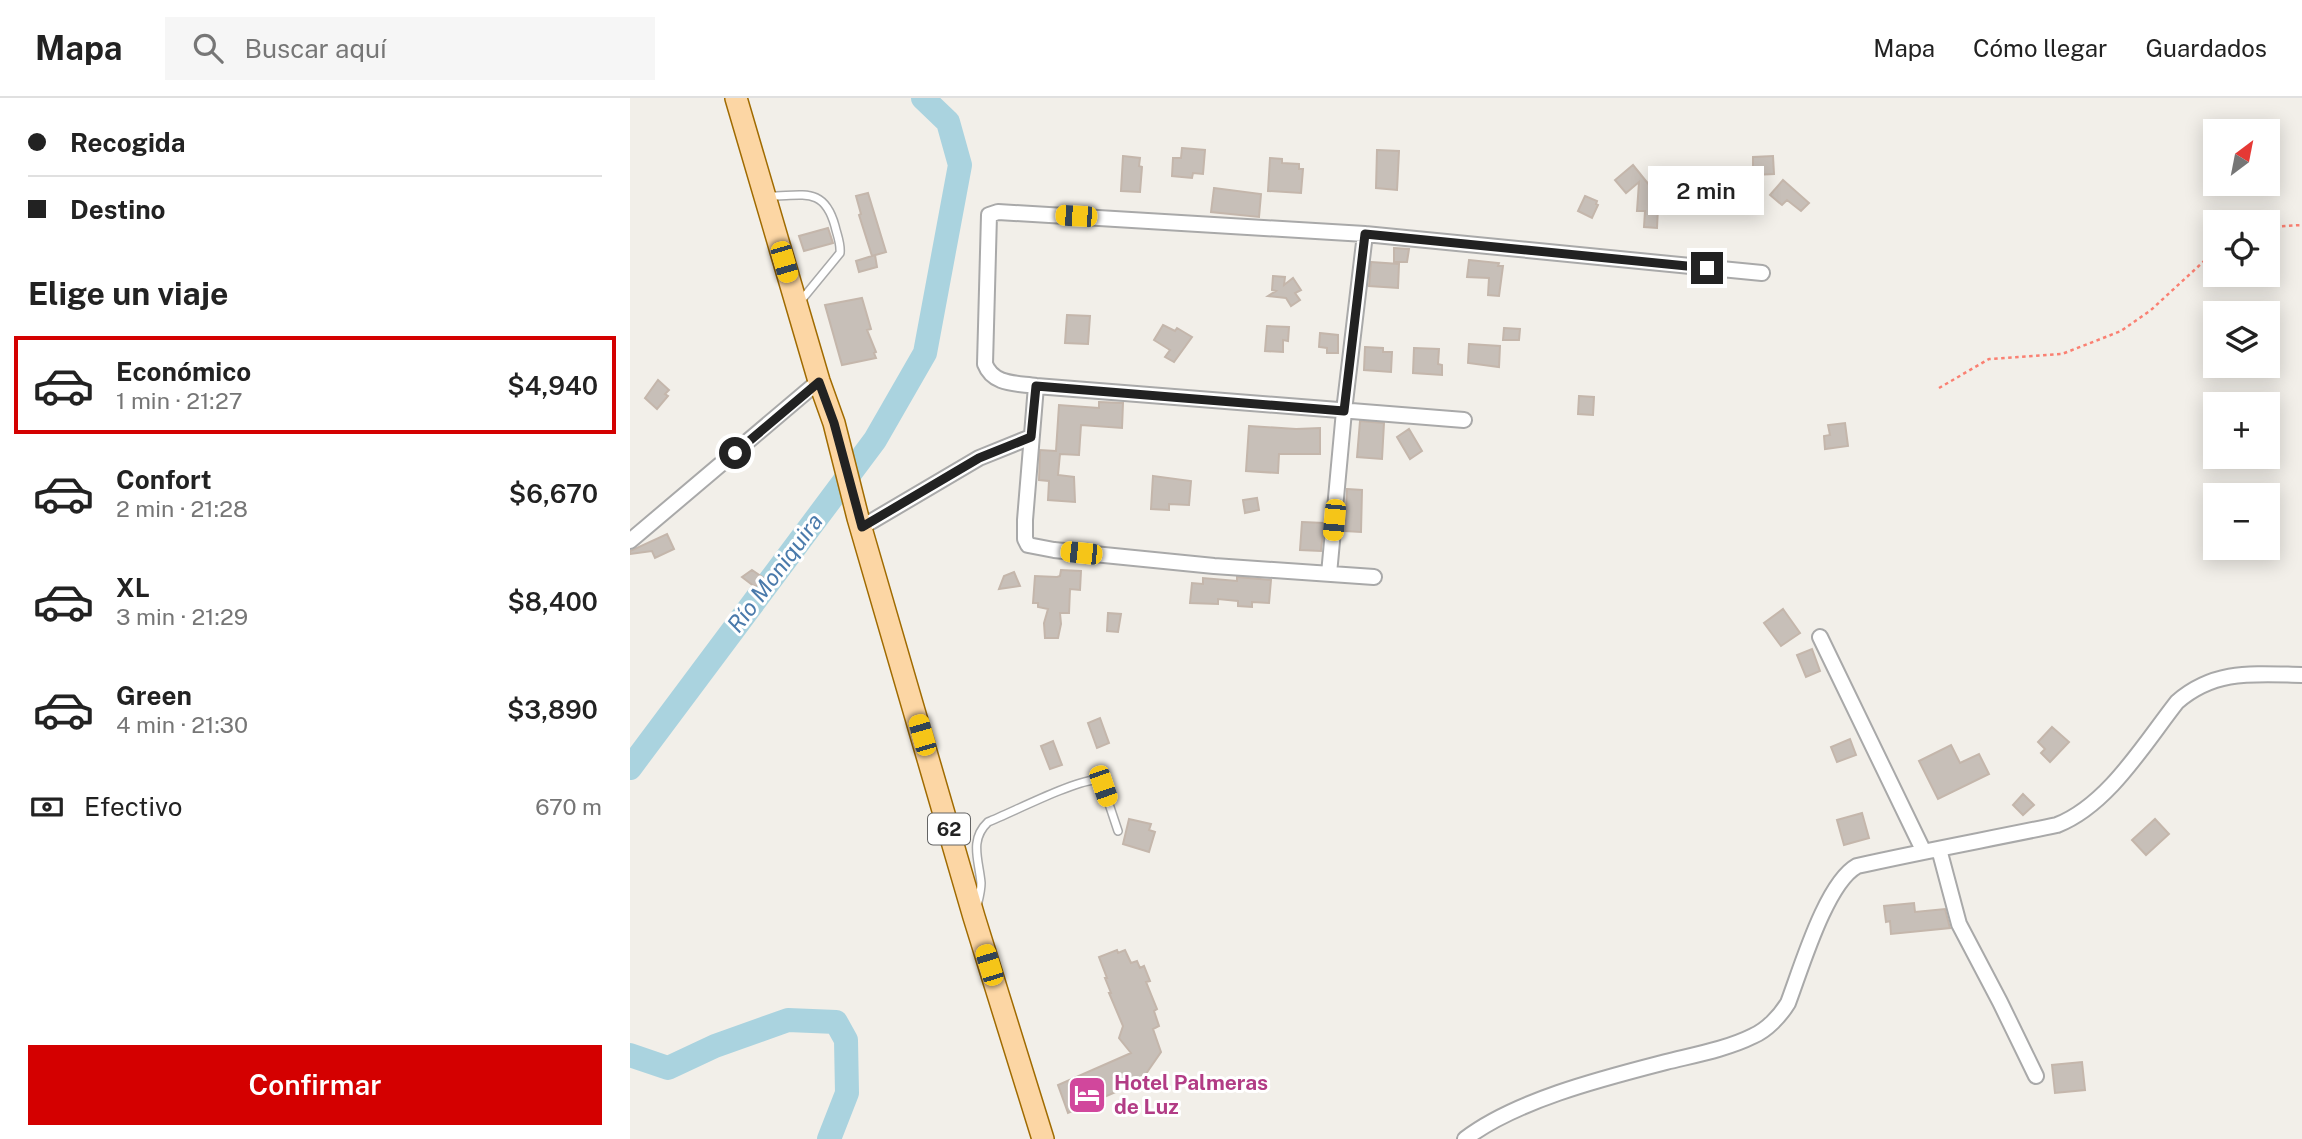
<!DOCTYPE html>
<html lang="es">
<meta charset="utf-8">
<style>
:root{--surface:#fff;--page:#f6f6f6;--text:#222;--muted:#767676;--line:#e0e0e0;--accent:#d40000}
body{margin:0;font-family:"Public Sans",sans-serif;background:var(--page);color:var(--text);height:100vh;display:flex;flex-direction:column;font-size:26px;white-space:nowrap}
*{box-sizing:border-box;margin:0}
p{font-size:23px;color:var(--muted)}
.icon{flex:none;width:38px;height:38px;fill:none;stroke:currentColor;stroke-width:2;stroke-linecap:round;stroke-linejoin:round}
.map{position:relative;flex:1;overflow:hidden}
.details{display:flex;flex-direction:column;background:var(--surface);width:630px}
.details>*{flex:none}
.banner{display:grid;align-content:center;height:154px;padding:0 28px;background:var(--surface)}
.needle{width:46px;rotate:32deg}
.controls{position:absolute;left:1573px;top:21px;display:grid;gap:14px}
.controls a{display:grid;place-items:center;width:77px;height:77px;border-radius:0px;background:var(--surface);box-shadow:0 4px 18px #0003;font-size:35px}
.end{position:absolute;width:32px;height:32px;margin:-16px;border:9px solid #222;background:#fff;box-shadow:0 0 0 4px #fff}
.from{border-radius:50%}
.bubble{position:absolute;height:49px;border-radius:0px;background:var(--surface);box-shadow:0 4px 18px #0003;font-size:23px;font-weight:600;line-height:49px;text-align:center}
.car{position:absolute;width:21px;height:42px;margin:-21px -10px;border-radius:9px;box-shadow:0 0 5px 2px #0007;background:linear-gradient(#f5c518 24%,#345 0 40%,#f5c518 0 76%,#345 0 86%,#f5c518 0)}
.banner b{display:flex;align-items:center;gap:24px;height:66px;font-size:26px}
.banner b+b{border-top:2px solid var(--line)}
.banner i{width:18px;height:18px;background:var(--text)}
ul{padding:0;list-style:none}
li{display:flex;align-items:center;gap:21px;height:98px;margin:0 14px 10px;padding:0 14px;border:4px solid transparent;border-radius:0px}
li div{flex:1}
li b{display:block;font-size:26px}
li em{font-style:normal;font-weight:600}
li.current{border-color:var(--accent)}
li>.icon{width:63px;height:63px;stroke-width:1.5}
h2{padding:0 28px;font-size:32px;line-height:84px}
.pay{display:flex;align-items:center;gap:18px;height:77px;padding:0 28px;font-size:26px}
.pay p{margin-inline-start:auto}
.cta{display:flex;gap:14px;margin-top:auto;padding:14px 28px}
.cta a{flex:1;height:80px;border-radius:0px;background:var(--accent);color:#fff;font-size:28px;font-weight:600;line-height:80px;text-align:center}
header{display:flex;align-items:center;gap:42px;box-sizing:border-box;height:98px;padding:0 35px;background:var(--surface);border-bottom:2px solid var(--line)}
header strong{font-size:33px}
nav{display:flex;gap:38px;margin-inline-start:auto;font-size:24px}
.search{width:490px;height:63px;background:var(--page);display:flex;align-items:center;gap:18px;box-sizing:border-box;padding:0 24px;border-radius:0px;color:var(--muted);font-size:26px}
main{display:flex;flex:1;min-height:0}
.map>svg:first-child{display:block}
</style>
<header>
<strong>Mapa</strong>
<div class="search"><svg class="icon" aria-label="search" viewBox="0 0 24 24"><circle cx="10" cy="10" r="6"/><path d="M15 15l6 6"/></svg>Buscar aquí</div>
<nav><a>Mapa</a><a>Cómo llegar</a><a>Guardados</a></nav>
</header>
<main>
<section class="details">
<div class="banner">
<b><i class="from"></i>Recogida</b>
<b><i></i>Destino</b>
</div>
<h2>Elige un viaje</h2>
<ul>
<li class="current"><svg class="icon" aria-label="car" viewBox="0 0 24 24"><path d="M5 17H2v-5l4-1 3-4h7l3 4 3 1v5h-3M9 17h6M6 11h13"/><circle cx="7" cy="17" r="2"/><circle cx="17" cy="17" r="2"/></svg><div><b>Económico</b><p>1 min · 21:27</p></div><em>$4,940</em></li>
<li><svg class="icon" aria-label="car" viewBox="0 0 24 24"><path d="M5 17H2v-5l4-1 3-4h7l3 4 3 1v5h-3M9 17h6M6 11h13"/><circle cx="7" cy="17" r="2"/><circle cx="17" cy="17" r="2"/></svg><div><b>Confort</b><p>2 min · 21:28</p></div><em>$6,670</em></li>
<li><svg class="icon" aria-label="car" viewBox="0 0 24 24"><path d="M5 17H2v-5l4-1 3-4h7l3 4 3 1v5h-3M9 17h6M6 11h13"/><circle cx="7" cy="17" r="2"/><circle cx="17" cy="17" r="2"/></svg><div><b>XL</b><p>3 min · 21:29</p></div><em>$8,400</em></li>
<li><svg class="icon" aria-label="car" viewBox="0 0 24 24"><path d="M5 17H2v-5l4-1 3-4h7l3 4 3 1v5h-3M9 17h6M6 11h13"/><circle cx="7" cy="17" r="2"/><circle cx="17" cy="17" r="2"/></svg><div><b>Green</b><p>4 min · 21:30</p></div><em>$3,890</em></li>
</ul>
<div class="pay"><svg class="icon" aria-label="cash" viewBox="0 0 24 24"><path d="M3 7h18v10H3z"/><circle cx="12" cy="12" r="2"/></svg>Efectivo<p>670 m</p></div>
<div class="cta"><a>Confirmar</a></div>
</section>
<div class="map">
<svg width="1672" height="1041" viewBox="0 0 1672 1041">
<rect width="100%" height="100%" fill="#f2efe9"/>
<g fill="none" stroke-linecap="round" stroke-linejoin="round">
<path stroke="#aad3df" stroke-width="24" d="M 0,670 L 245,342 L 295,255 L 330,67 L 318,24 L 293,0
M 0,957 L 38,970 L 85,948 L 158,922 L 206,924 L 216,942 L 217,995 L 199,1041"/>
</g>
<path fill="#c7bfb8" stroke="#c4b6ab" stroke-width="2" d="M 552,50 L 575,52 L 573,76 L 563,75 L 562,80 L 542,78 L 543,60 L 551,60 Z
M 747,52 L 769,53 L 767,92 L 746,90 Z
M 493,58 L 510,60 L 509,68 L 512,69 L 510,94 L 491,93 Z
M 1143,58 L 1144,76 L 1123,77 L 1123,59 Z
M 640,60 L 652,61 L 652,65 L 669,66 L 669,71 L 673,71 L 671,95 L 638,93 Z
M 1003,67 L 1032,103 L 1033,85 L 1073,88 L 1071,113 L 1028,110 L 1027,130 L 1014,129 L 1015,113 L 1007,113 L 1009,84 L 996,95 L 985,82 Z
M 1153,82 L 1179,105 L 1171,113 L 1157,102 L 1152,107 L 1140,97 Z
M 584,90 L 631,96 L 629,119 L 581,114 Z
M 238,95 L 256,154 L 242,158 L 229,117 L 231,116 L 226,98 Z
M 955,98 L 967,103 L 966,106 L 968,107 L 962,120 L 948,113 Z
M 198,130 L 203,145 L 174,153 L 169,138 Z
M 764,150 L 779,151 L 777,164 L 764,164 Z
M 245,157 L 247,169 L 229,174 L 226,163 Z
M 839,162 L 869,165 L 868,168 L 873,168 L 869,198 L 858,197 L 859,180 L 837,179 Z
M 741,164 L 769,166 L 768,190 L 739,188 Z
M 643,178 L 655,179 L 654,187 L 663,180 L 671,192 L 665,195 L 670,202 L 661,208 L 656,200 L 638,198 L 646,193 L 642,192 Z
M 232,200 L 241,231 L 237,232 L 246,254 L 244,255 L 246,260 L 212,267 L 195,207 Z
M 437,217 L 460,218 L 458,246 L 435,245 Z
M 533,227 L 545,233 L 547,230 L 562,239 L 544,264 L 535,259 L 540,252 L 524,242 Z
M 637,228 L 659,229 L 658,243 L 653,242 L 653,254 L 635,253 Z
M 874,230 L 890,231 L 889,242 L 873,242 Z
M 690,235 L 708,237 L 708,255 L 697,255 L 697,250 L 689,249 Z
M 839,246 L 870,248 L 869,269 L 838,265 Z
M 735,249 L 753,250 L 753,254 L 762,254 L 761,274 L 734,272 Z
M 784,250 L 809,251 L 808,266 L 812,267 L 812,277 L 783,275 Z
M 28,282 L 39,292 L 35,296 L 38,298 L 27,311 L 15,300 Z
M 949,298 L 964,299 L 963,317 L 948,316 Z
M 469,304 L 493,305 L 492,330 L 451,327 L 449,357 L 430,356 L 428,377 L 444,379 L 445,404 L 418,402 L 419,383 L 409,382 L 410,352 L 426,353 L 429,307 L 469,310 Z
M 730,323 L 754,325 L 752,361 L 727,359 Z
M 1215,325 L 1218,348 L 1195,351 L 1194,338 L 1200,337 L 1198,327 Z
M 619,328 L 666,331 L 690,330 L 690,356 L 649,356 L 648,375 L 616,373 Z
M 779,331 L 792,353 L 780,361 L 767,339 Z
M 523,378 L 561,383 L 559,407 L 539,406 L 539,412 L 521,411 Z
M 717,391 L 732,392 L 731,434 L 715,433 Z
M 627,400 L 629,412 L 615,415 L 613,402 Z
M 672,424 L 694,425 L 691,453 L 670,452 Z
M 37,436 L 44,451 L 25,460 L 22,453 L 0,456 L 0,453 Z
M 122,472 L 135,481 L 125,489 L 112,479 Z
M 431,472 L 451,473 L 450,492 L 440,491 L 439,515 L 430,515 L 431,526 L 428,540 L 415,540 L 414,525 L 418,511 L 408,509 L 408,505 L 403,505 L 405,478 L 427,479 L 430,478 Z
M 384,474 L 390,488 L 369,491 L 374,478 Z
M 607,479 L 641,482 L 639,505 L 622,504 L 622,509 L 608,508 L 608,503 L 588,501 L 588,506 L 560,505 L 562,485 L 573,486 L 573,480 L 607,483 Z
M 1153,511 L 1170,535 L 1151,548 L 1134,525 Z
M 478,515 L 491,516 L 488,534 L 477,533 Z
M 1182,551 L 1190,573 L 1176,579 L 1167,557 Z
M 470,620 L 479,645 L 467,650 L 458,625 Z
M 1422,629 L 1439,644 L 1420,664 L 1411,655 L 1415,651 L 1408,644 Z
M 1220,641 L 1226,657 L 1207,664 L 1201,649 Z
M 423,643 L 432,667 L 420,671 L 411,648 Z
M 1321,647 L 1330,665 L 1349,656 L 1359,676 L 1308,701 L 1289,663 Z
M 1393,696 L 1404,707 L 1393,717 L 1383,707 Z
M 1232,715 L 1239,740 L 1214,747 L 1207,722 Z
M 499,721 L 521,726 L 519,732 L 525,734 L 519,754 L 493,746 Z
M 1525,721 L 1539,736 L 1516,757 L 1502,742 Z
M 1284,805 L 1285,814 L 1315,811 L 1320,830 L 1261,836 L 1260,823 L 1256,824 L 1254,808 Z
M 487,852 L 488,855 L 495,852 L 501,865 L 507,863 L 510,870 L 514,868 L 520,883 L 516,884 L 527,911 L 524,913 L 529,928 L 523,931 L 531,954 L 511,983 L 483,980 L 488,993 L 438,1015 L 428,987 L 501,955 L 489,940 L 493,928 L 479,895 L 481,895 L 475,880 L 477,880 L 469,859 Z
M 1452,964 L 1455,992 L 1425,995 L 1422,967 Z"/>
<g fill="none" stroke-linecap="round" stroke-linejoin="round">
<g stroke="#a9a9a9" stroke-width="10">
<path id="lane" d="M 139,98 C 173,98 194,88 205,128 C 207,137 211,145 210,155 L 169,205
M 347,808 C 349,800 351,793 351,785 C 349,762 339,742 358,724 C 383,714 441,684 465,682 C 471,682 470,683 473,688 L 488,733"/>
</g>
<g stroke="#a9a9a9" stroke-width="18">
<path id="street" d="M 406,288 L 395,422 L 395,441 L 398,447 L 424,452 L 584,468 L 744,479
M 834,322 L 406,288 C 386,285 363,287 355,266 L 359,117 L 368,114 L 735,136 L 1132,175
M 232,429 L 349,360 L 401,339
M 0,443 L 189,283
M 699,476 L 714,313 L 735,136
M 1190,539 L 1293,752
M 1309,751 L 1329,826 L 1370,904 L 1406,978
M 835,1041 C 886,1002 974,980 1036,964 C 1064,957 1097,951 1123,938 C 1137,932 1150,918 1158,905 C 1171,871 1196,785 1227,768 C 1294,753 1360,741 1427,727 C 1478,707 1514,646 1547,604 C 1585,571 1624,576 1672,577"/>
</g>
<g stroke="#a06b00" stroke-width="24">
<path id="primary" d="M 106,0 L 189,283 L 204,325 L 228,420 L 344,819 L 413,1041"/>
</g>
<path stroke="#fa8072" stroke-width="2.5" stroke-dasharray="3.5 3.5" stroke-linecap="butt" d="M 1638,129 L 1672,127
M 1309,290 L 1359,261 L 1432,256 L 1491,233 L 1521,212 L 1586,152"/>
<use href="#lane" stroke="#fff" stroke-width="7"/>
<use href="#street" stroke="#fff" stroke-width="14"/>
<use href="#primary" stroke="#fcd6a4" stroke-width="21"/>
</g>
<g fill="none" stroke-linecap="round" stroke-linejoin="round">
<path stroke="#222" stroke-width="9" d="M 105,355 L 189,284 L 204,325 L 232,429 L 349,360 L 401,339 L 406,288 L 714,313 L 735,136 L 1077,170"/>
</g>
<defs>
<g id="hotel-square" transform="scale(2.0125)"><rect x="-9" y="-9" width="18" height="18" rx="4" fill="#d1479c" stroke="#fff"/><path d="M-6-4.5h1.5V1H6V5H4.5V3h-9V5H-6ZM-4 0a1.8 1.8 0 1 1 3.6 0ZM.5 0V-2.5h3Q6-2.5 6 0Z" fill="#fff"/></g>
</defs>
<g fill-rule="evenodd">
<use href="#hotel-square" x="457" y="997"/>
</g>
<g text-anchor="middle" stroke-width="6" stroke-linejoin="round" paint-order="stroke">
<rect fill="#fff" stroke="#646464" stroke-width="2" x="298" y="715.5" width="42" height="31" rx="5"/>
<g font-size="19" font-weight="bold" fill="#222">
<text x="319" y="738">62</text>
</g>
<g font-size="21" font-weight="bold" fill="#b23c85" stroke="#fff" text-anchor="start">
<text x="484" y="992">Hotel Palmeras<tspan x="484" dy="24">de Luz</tspan></text>
</g>
<g font-size="23" font-style="italic" fill="#4a7aab" stroke="#fff">
<text transform="translate(145 475) rotate(-53)" y="8">Río Moniquira</text>
</g>
</g>
</svg>
<div class="controls">
<a><svg class="needle" viewBox="-14 -14 28 28"><path d="M0-13l5 13h-10z" fill="#e53935"/><path d="M0 13l5-13h-10z" fill="#767676"/></svg></a>
<a><svg class="icon" aria-label="locate" viewBox="0 0 24 24"><circle cx="12" cy="12" r="6"/><path d="M12 2v4M12 18v4M2 12h4M18 12h4"/></svg></a>
<a><svg class="icon" aria-label="layers" viewBox="0 0 24 24"><path d="M12 4l9 5-9 5-9-5zM3 14l9 5 9-5"/></svg></a>
<a>+</a>
<a>−</a>
</div>
<i class="end from" style="left:105px;top:355px"></i>
<i class="end" style="left:1077px;top:170px"></i>
<div class="bubble" style="left:1018px;top:68px;width:116px">2 min</div>
<i class="car" style="left:446px;top:118px;rotate:273deg"></i>
<i class="car" style="left:154px;top:164px;rotate:164deg"></i>
<i class="car" style="left:704px;top:422px;rotate:185deg"></i>
<i class="car" style="left:451px;top:455px;rotate:276deg"></i>
<i class="car" style="left:292px;top:637px;rotate:344deg"></i>
<i class="car" style="left:473px;top:688px;rotate:161deg"></i>
<i class="car" style="left:359px;top:867px;rotate:343deg"></i>
</div>
</main>
